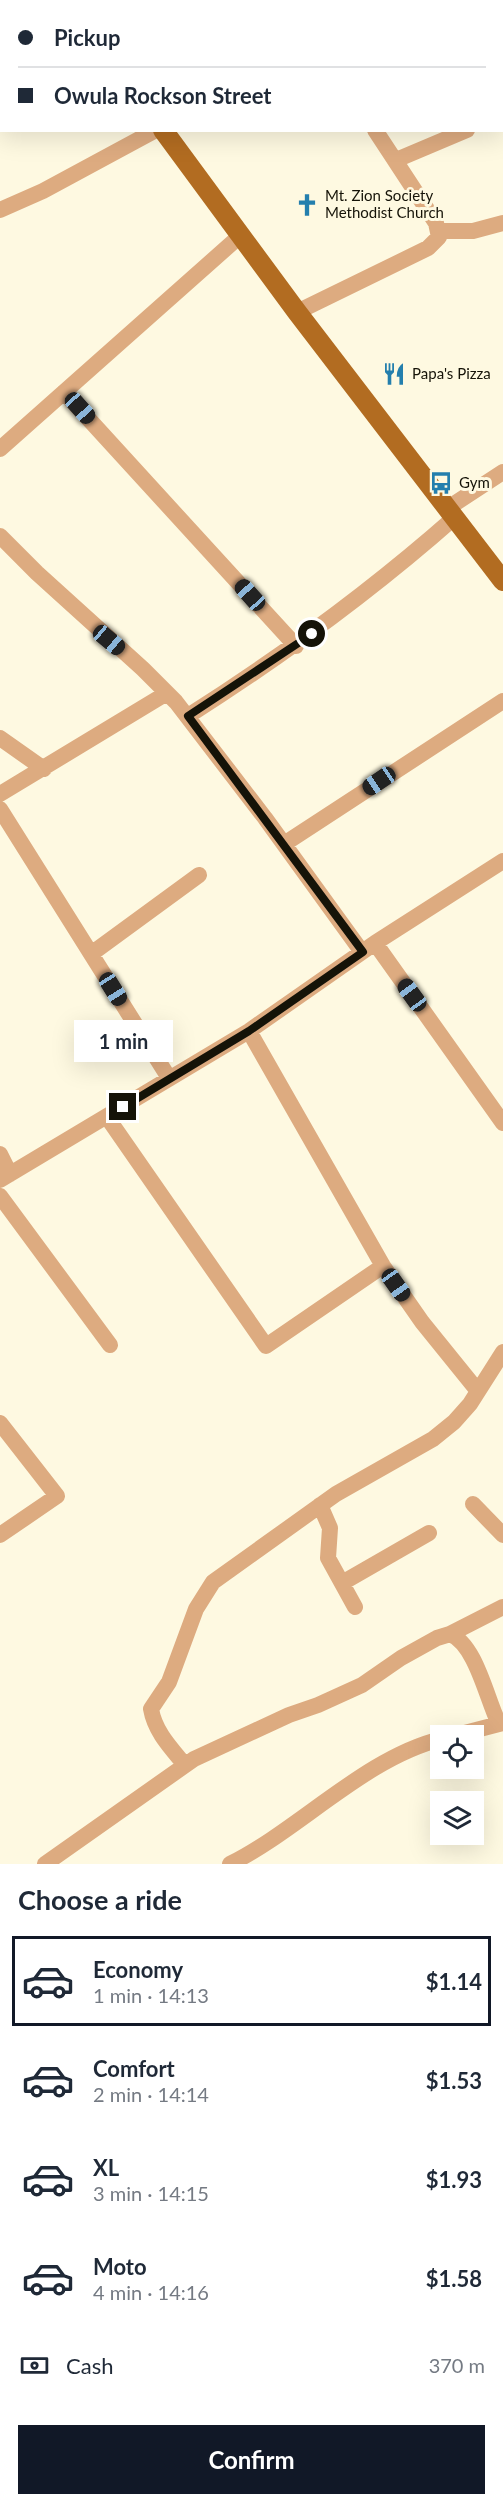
<!DOCTYPE html>
<meta charset="utf-8">
<style>
:root{--surface:#fff;--page:#f6f6f7;--text:#1f2937;--muted:#747a83;--line:#e0e1e3;--accent:#111827}
body{margin:0;font-family:Lato,sans-serif;background:var(--page);color:var(--text);height:100vh;display:flex;flex-direction:column;font-size:22px;white-space:nowrap}
*{box-sizing:border-box;margin:0}
p{font-size:20px;color:var(--muted)}
.icon{flex:none;width:33px;height:33px;fill:none;stroke:currentColor;stroke-width:2;stroke-linecap:round;stroke-linejoin:round}
.map{position:relative;height:1864px;overflow:hidden}
.panel{display:flex;flex-direction:column;background:var(--surface);flex:1}
.panel>*{flex:none}
.top-card{position:absolute;left:0px;top:0px;width:504px;height:132px;box-shadow:0 6px 24px #0002;display:grid;align-content:center;height:132px;padding:0 18px;background:var(--surface)}
.fabs{position:absolute;left:430px;top:1725px;display:grid;gap:12px}
.fabs a{display:grid;place-items:center;width:54px;height:54px;border-radius:0px;background:var(--surface);box-shadow:0 6px 24px #0002;font-size:30px}
.end{position:absolute;width:27px;height:27px;margin:-14px;border:8px solid #151308;background:#fff;box-shadow:0 0 0 3px #fff}
.from{border-radius:50%}
.bubble{position:absolute;height:42px;border-radius:0px;background:var(--surface);box-shadow:0 6px 24px #0002;font-size:20px;font-weight:700;line-height:42px;text-align:center}
.car{position:absolute;width:18px;height:36px;margin:-18px -9px;border-radius:8px;box-shadow:0 0 4px 2px #0007;background:linear-gradient(#222 24%,#8ab4d8 0 40%,#222 0 76%,#8ab4d8 0 86%,#222 0)}
.top-card b{display:flex;align-items:center;gap:21px;height:57px;font-size:22px}
.top-card b+b{border-top:2px solid var(--line)}
.top-card i{width:15px;height:15px;background:var(--text)}
ul{padding:0;list-style:none}
li{display:flex;align-items:center;gap:18px;height:90px;margin:0 12px 9px;padding:0 6px;border:3px solid transparent;border-radius:0px}
li div{flex:1}
li b{display:block;font-size:22px}
li em{font-style:normal;font-weight:700}
li.current{border-color:var(--accent)}
li>.icon{width:54px;height:54px;stroke-width:1.5}
h2{padding:0 18px;font-size:27px;line-height:72px}
.pay{display:flex;align-items:center;gap:15px;height:66px;padding:0 18px;font-size:22px}
.pay p{margin-inline-start:auto}
.button{display:flex;gap:12px;margin-top:auto;padding:12px 18px}
.button a{flex:1;height:69px;border-radius:0px;background:var(--accent);color:#fff;font-size:24px;font-weight:700;line-height:69px;text-align:center}
.map>svg:first-child{display:block}
</style>
<div class="map">
<svg width="503" height="1864" viewBox="0 0 503 1864">
<rect width="100%" height="100%" fill="#fef9e1"/>
<g fill="none" stroke-linecap="round" stroke-linejoin="round">
<path stroke="#ddab80" stroke-width="16" d="M 286,0 L 287,2
M 360,0 L 361,2
M 163,2 L 165,0
M 0,85 L 2,84
M 396,160 L 467,130
M 0,210 L 43,191 L 156,130
M 440,231 L 473,231 L 503,223
M 297,312 L 428,248 L 439,237 L 436,223 L 375,130
M 64,392 L 296,646
M 0,449 L 241,235
M 448,508 L 503,472
M 0,536 L 37,573 L 143,669 L 176,702 L 265,818 L 362,952
M 188,716 C 284,655 369,593 455,517
M 0,738 L 44,769
M 0,794 L 167,693
M 0,809 L 169,1078
M 284,844 L 503,701
M 375,943 L 503,1123
M 91,954 L 199,875
M 249,1031 L 383,1266 L 422,1322 L 477,1390
M 107,1117 L 266,1346 L 383,1266
M 0,1154 L 10,1174
M 0,1180 L 249,1031 L 375,943 L 503,861
M 0,1196 L 110,1345
M 0,1423 L 57,1496 L 0,1535
M 473,1504 L 503,1535
M 320,1505 L 330,1528 L 328,1558 L 355,1607
M 342,1583 L 429,1533
M 450,1634 L 503,1607
M 453,1736 L 503,1723
M 185,1765 C 171,1748 155,1732 151,1709 L 169,1682 L 196,1609 L 213,1582 L 336,1494 L 433,1439 L 454,1422 L 470,1404 L 503,1352
M 45,1864 L 194,1759 L 289,1715 L 318,1705 L 362,1685 L 401,1658 L 437,1638 L 450,1634 C 476,1645 486,1697 499,1724
M 230,1864 C 300,1829 365,1758 441,1739"/>
<path stroke="#b26c21" stroke-width="20" d="M 70,0 L 71,2
M 163,130 L 297,312 L 503,581"/>
</g>
<g fill="none" stroke-linecap="round" stroke-linejoin="round">
<path stroke="#151308" stroke-width="8" d="M 123,1107 L 249,1031 L 363,952 L 188,716 L 312,634"/>
</g>
<defs>
<g id="church-bare" transform="scale(1.8)"><path d="M-1.2-6h2.4v3.5h3.3v2.4h-3.3V6h-2.4V-.1h-3.3v-2.4h3.3Z" fill="#247fad" stroke="#fef9e1" stroke-width="2.5" paint-order="stroke"/></g>
<g id="restaurant-bare" transform="scale(1.8)"><path d="M-5-6h1v4h1v-4h1v4h1v-4h1v5L-1.5 .5V6h-2V.5L-5-1ZM5-6V6H3V1.5H1.5Q1.5-4 5-6Z" fill="#247fad" stroke="#fef9e1" stroke-width="2.5" paint-order="stroke"/></g>
<g id="bus-bare" transform="scale(1.8)"><path d="M-5-6H5V4H4V6H2V4H-2V6H-4V4H-5ZM-3.5-4V0h7V-4ZM-3.5 1.2v1.5H-2V1.2ZM2 1.2v1.5H3.5V1.2Z" fill="#247fad" stroke="#fef9e1" stroke-width="2.5" paint-order="stroke"/></g>
</defs>
<g fill-rule="evenodd">
<use href="#church-bare" x="307" y="205"/>
<use href="#restaurant-bare" x="394" y="374"/>
<use href="#bus-bare" x="441" y="483"/>
</g>
<g text-anchor="middle" stroke-width="6" stroke-linejoin="round" paint-order="stroke">
<g font-size="15" fill="#151308" stroke="#fef9e1" text-anchor="start">
<text x="325" y="201">Mt. Zion Society<tspan x="325" dy="17">Methodist Church</tspan></text>
<text x="412" y="379">Papa's Pizza</text>
<text x="459" y="488">Gym</text>
</g>
</g>
</svg>
<div class="fabs">
<a><svg class="icon" aria-label="locate" viewBox="0 0 24 24"><circle cx="12" cy="12" r="6"/><path d="M12 2v4M12 18v4M2 12h4M18 12h4"/></svg></a>
<a><svg class="icon" aria-label="layers" viewBox="0 0 24 24"><path d="M12 4l9 5-9 5-9-5zM3 14l9 5 9-5"/></svg></a>
</div>
<i class="end from" style="left:312px;top:634px"></i>
<i class="end" style="left:123px;top:1107px"></i>
<div class="bubble" style="left:74px;top:1020px;width:99px">1 min</div>
<i class="car" style="left:80px;top:408px;rotate:138deg"></i>
<i class="car" style="left:250px;top:595px;rotate:318deg"></i>
<i class="car" style="left:109px;top:640px;rotate:130deg"></i>
<i class="car" style="left:379px;top:781px;rotate:236deg"></i>
<i class="car" style="left:113px;top:989px;rotate:148deg"></i>
<i class="car" style="left:412px;top:995px;rotate:324deg"></i>
<i class="car" style="left:396px;top:1285px;rotate:145deg"></i>
<div class="top-card">
<b><i class="from"></i>Pickup</b>
<b><i></i>Owula Rockson Street</b>
</div>
</div>
<section class="panel">
<h2>Choose a ride</h2>
<ul>
<li class="current"><svg class="icon" aria-label="car" viewBox="0 0 24 24"><path d="M5 17H2v-5l4-1 3-4h7l3 4 3 1v5h-3M9 17h6M6 11h13"/><circle cx="7" cy="17" r="2"/><circle cx="17" cy="17" r="2"/></svg><div><b>Economy</b><p>1 min · 14:13</p></div><em>$1.14</em></li>
<li><svg class="icon" aria-label="car" viewBox="0 0 24 24"><path d="M5 17H2v-5l4-1 3-4h7l3 4 3 1v5h-3M9 17h6M6 11h13"/><circle cx="7" cy="17" r="2"/><circle cx="17" cy="17" r="2"/></svg><div><b>Comfort</b><p>2 min · 14:14</p></div><em>$1.53</em></li>
<li><svg class="icon" aria-label="car" viewBox="0 0 24 24"><path d="M5 17H2v-5l4-1 3-4h7l3 4 3 1v5h-3M9 17h6M6 11h13"/><circle cx="7" cy="17" r="2"/><circle cx="17" cy="17" r="2"/></svg><div><b>XL</b><p>3 min · 14:15</p></div><em>$1.93</em></li>
<li><svg class="icon" aria-label="car" viewBox="0 0 24 24"><path d="M5 17H2v-5l4-1 3-4h7l3 4 3 1v5h-3M9 17h6M6 11h13"/><circle cx="7" cy="17" r="2"/><circle cx="17" cy="17" r="2"/></svg><div><b>Moto</b><p>4 min · 14:16</p></div><em>$1.58</em></li>
</ul>
<div class="pay"><svg class="icon" aria-label="cash" viewBox="0 0 24 24"><path d="M3 7h18v10H3z"/><circle cx="12" cy="12" r="2"/></svg>Cash<p>370 m</p></div>
<div class="button"><a>Confirm</a></div>
</section>
